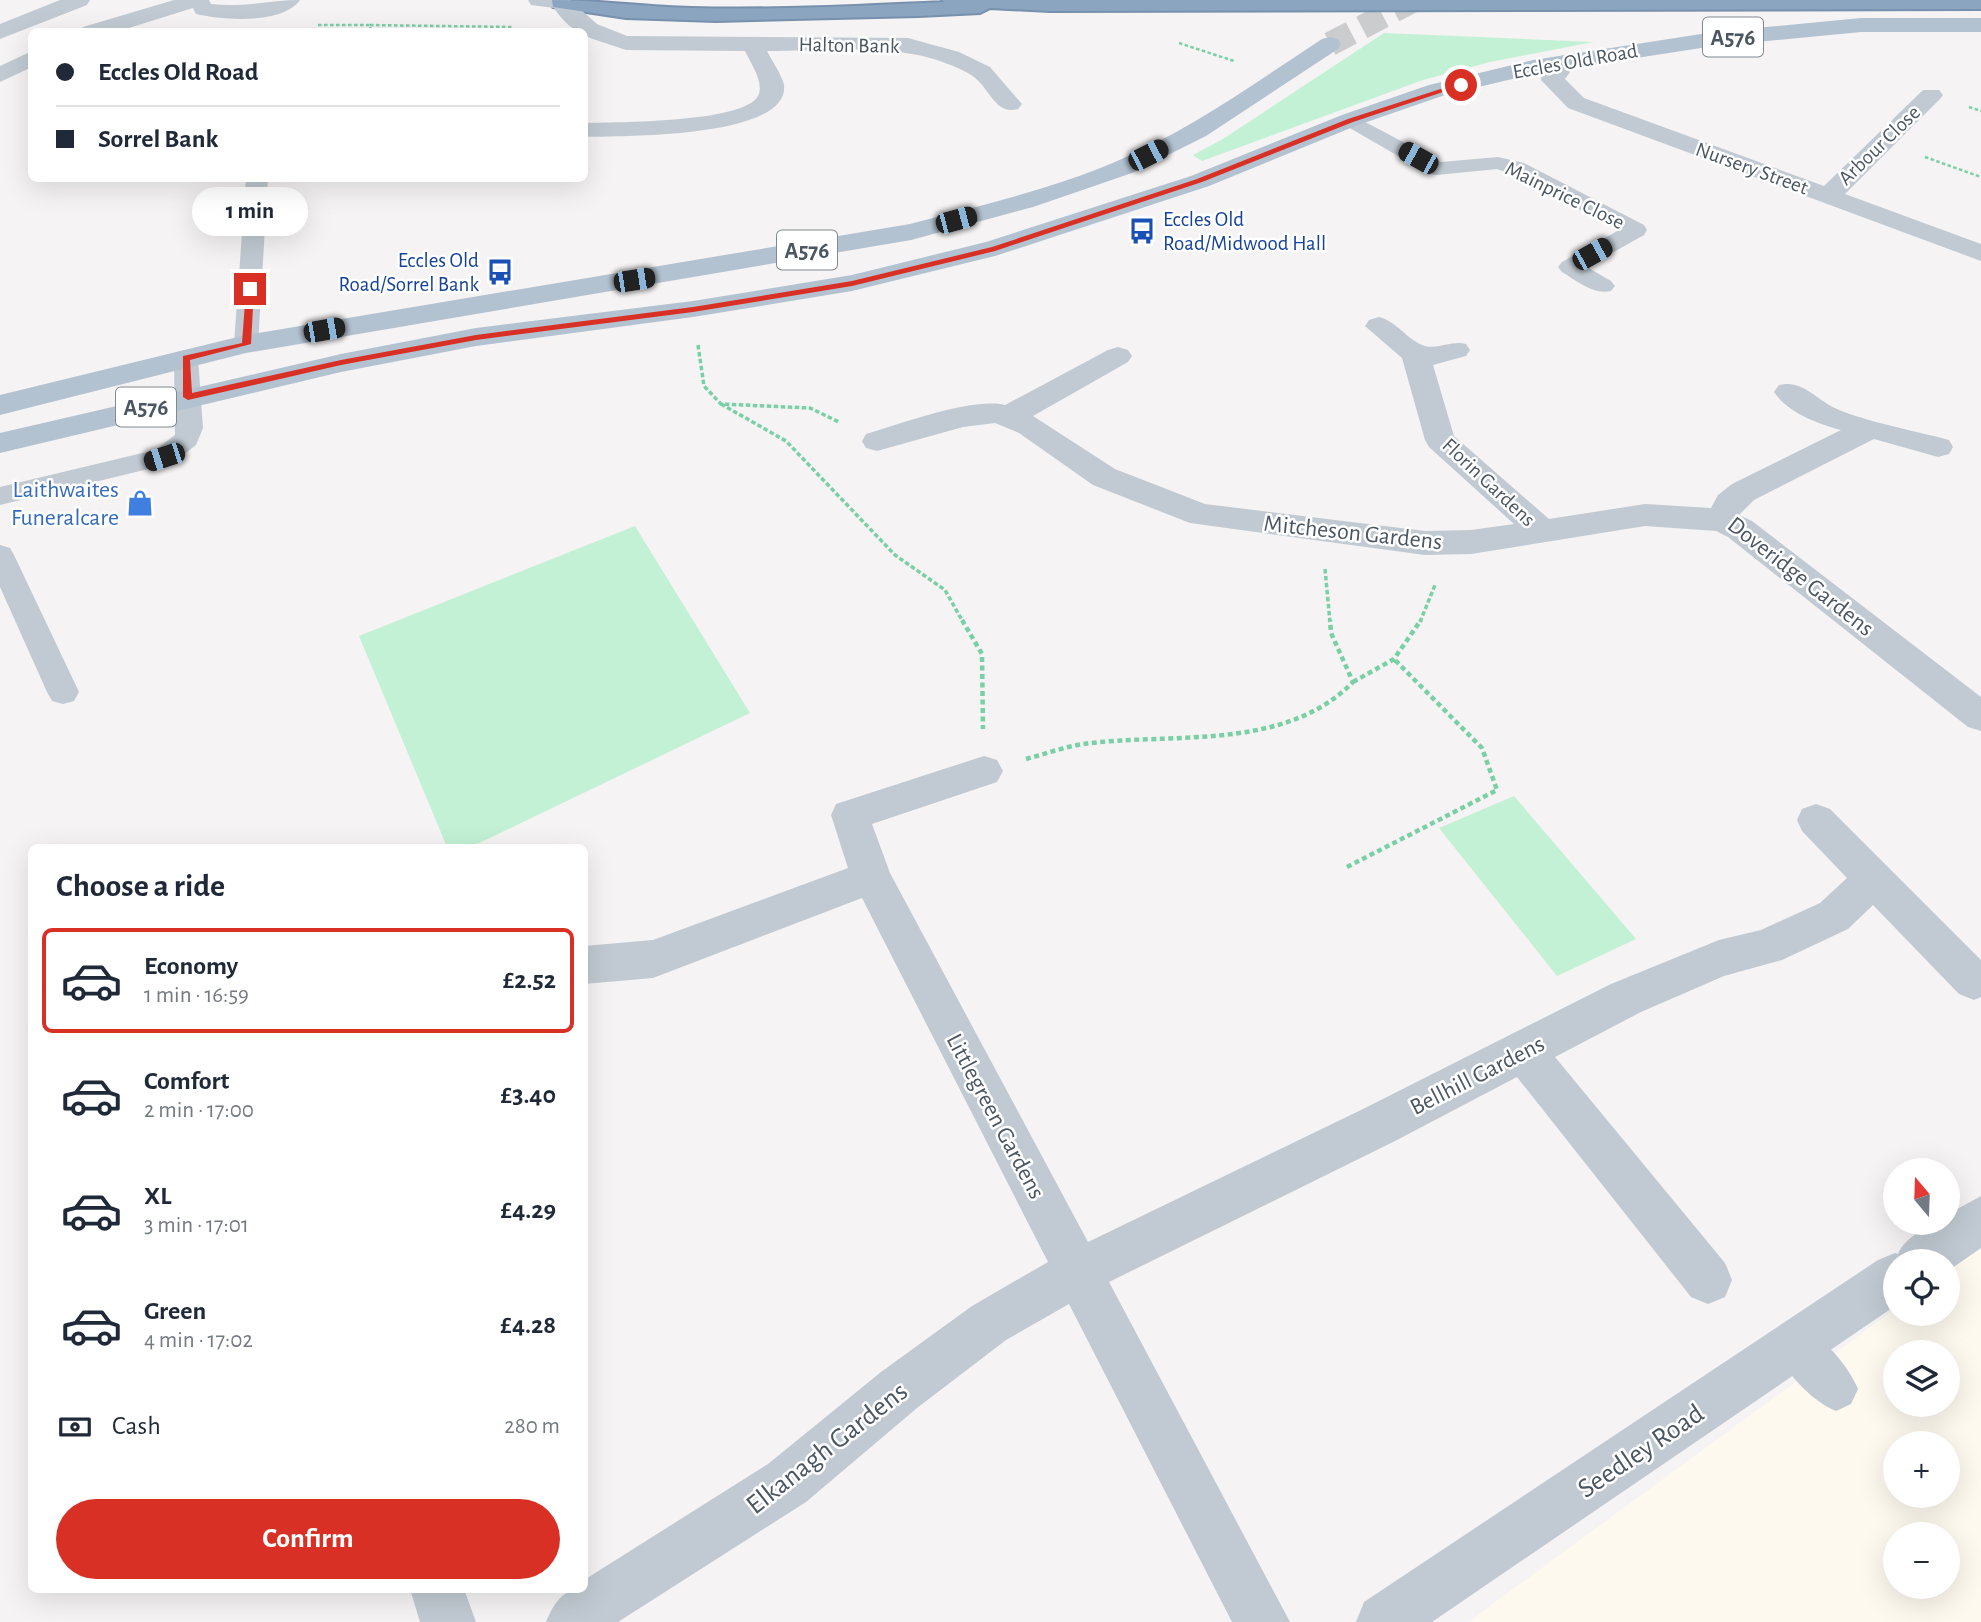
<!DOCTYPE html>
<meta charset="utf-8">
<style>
:root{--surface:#fff;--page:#f2f2f3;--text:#1f2937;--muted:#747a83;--line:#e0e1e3;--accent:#d93025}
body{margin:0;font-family:"Alegreya Sans",sans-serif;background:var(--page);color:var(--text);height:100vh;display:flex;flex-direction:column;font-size:26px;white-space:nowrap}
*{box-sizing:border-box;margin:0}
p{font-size:23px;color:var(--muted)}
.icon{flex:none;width:38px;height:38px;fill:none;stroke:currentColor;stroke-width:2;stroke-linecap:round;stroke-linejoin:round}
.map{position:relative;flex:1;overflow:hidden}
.panel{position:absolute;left:28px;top:844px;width:560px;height:749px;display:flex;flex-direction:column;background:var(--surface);border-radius:10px;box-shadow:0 7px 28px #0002}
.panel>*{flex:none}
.guide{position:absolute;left:28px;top:28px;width:560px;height:154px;border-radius:10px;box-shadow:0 7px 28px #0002;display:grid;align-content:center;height:154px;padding:0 28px;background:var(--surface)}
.needle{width:46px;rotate:341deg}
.fabs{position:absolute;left:1883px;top:1158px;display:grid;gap:14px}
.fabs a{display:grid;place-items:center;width:77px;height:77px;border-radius:50%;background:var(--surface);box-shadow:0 7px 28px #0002;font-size:35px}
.end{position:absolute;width:32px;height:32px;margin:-16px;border:9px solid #d93025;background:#fff;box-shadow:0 0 0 4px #fff}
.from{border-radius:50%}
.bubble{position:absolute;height:49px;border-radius:24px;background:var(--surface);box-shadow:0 7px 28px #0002;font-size:23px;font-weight:700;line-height:49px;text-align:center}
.car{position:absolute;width:21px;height:42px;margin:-21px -10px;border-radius:9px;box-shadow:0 0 5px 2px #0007;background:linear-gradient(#222 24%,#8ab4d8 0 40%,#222 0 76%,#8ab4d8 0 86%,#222 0)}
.guide b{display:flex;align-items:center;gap:24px;height:66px;font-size:26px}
.guide b+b{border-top:2px solid var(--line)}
.guide i{width:18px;height:18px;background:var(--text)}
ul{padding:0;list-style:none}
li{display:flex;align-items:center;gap:21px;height:105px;margin:0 14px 10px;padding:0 14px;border:4px solid transparent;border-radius:10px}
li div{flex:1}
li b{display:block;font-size:26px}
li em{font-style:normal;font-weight:700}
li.selected{border-color:var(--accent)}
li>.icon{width:63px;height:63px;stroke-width:1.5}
h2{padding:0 28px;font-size:32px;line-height:84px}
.pay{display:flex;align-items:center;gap:18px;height:77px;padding:0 28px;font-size:26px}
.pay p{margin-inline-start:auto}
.primary-button{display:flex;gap:14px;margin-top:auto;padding:14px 28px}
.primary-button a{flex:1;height:80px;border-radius:42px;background:var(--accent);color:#fff;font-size:28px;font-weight:700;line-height:80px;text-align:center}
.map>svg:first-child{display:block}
</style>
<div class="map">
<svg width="1981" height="1622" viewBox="0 0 1981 1622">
<rect width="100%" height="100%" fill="#f5f3f3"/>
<path fill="#fdf9ef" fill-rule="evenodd" d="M 1981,1247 L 1981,1622 L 1468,1622 L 1895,1309 L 1895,1314 L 1948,1314 L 1948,1271 ZM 1895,1353 L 1948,1353 L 1948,1405 L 1895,1405 ZM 1895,1444 L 1948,1444 L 1948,1496 L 1895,1496 ZM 1895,1535 L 1948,1535 L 1948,1587 L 1895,1587 Z"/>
<path fill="#c3f1d5" d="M 1384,33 L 1593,42 L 1490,62 L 1423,80 L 1202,161 L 1193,155 L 1223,139 Z
M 635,526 L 750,713 L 471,847 L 447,847 L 359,636 Z
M 1514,796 L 1636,939 L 1557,976 L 1439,828 Z"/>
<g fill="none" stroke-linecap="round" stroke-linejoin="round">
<path stroke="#caccce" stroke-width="24" stroke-dasharray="24 12" stroke-linecap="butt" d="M 1330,44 L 1414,0"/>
<g stroke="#7690ad" stroke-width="4">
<path id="highway" d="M 552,0 C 598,0 644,7 691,8 C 775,10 860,6 944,2 L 942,0 L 1981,0 L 1981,9 L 1050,11 L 990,8 L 980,13 L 919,16 L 716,21 L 626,18 L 553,7 Z"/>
</g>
<path stroke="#7ad0a6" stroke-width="2.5" stroke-dasharray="3.5 2.5" stroke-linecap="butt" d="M 318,25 L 370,25 L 371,32
M 370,25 L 513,27
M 1179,43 L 1234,61
M 1969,107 L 1981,111
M 1925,157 L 1981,177"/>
<path stroke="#7ad0a6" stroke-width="3.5" stroke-dasharray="4.5 2.5" stroke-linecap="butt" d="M 698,345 L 704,386 L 721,404 L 810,408 L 839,422
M 721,404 L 786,441 L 895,555 L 945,590 L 963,622
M 1325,569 L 1330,622
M 1420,622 L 1435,585"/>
<path stroke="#7ad0a6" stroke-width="4.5" stroke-dasharray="5 3.5" stroke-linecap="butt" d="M 962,620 L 982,654 L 983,729
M 1353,682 L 1394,659 L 1421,620
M 1026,759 C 1045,754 1064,747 1083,744 C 1171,732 1285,752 1353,682 L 1331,633 L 1330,620
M 1347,867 L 1497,790 L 1482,748 L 1394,659"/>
<path fill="#c1cad2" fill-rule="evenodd" d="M 1350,114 L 1441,162 L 1498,157 L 1524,163 L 1644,225 L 1647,230 L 1644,235 L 1587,267 L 1611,281 L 1615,286 L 1611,291 C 1593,295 1577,281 1562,272 L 1558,267 L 1562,262 L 1619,230 L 1508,173 L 1497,169 L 1437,175 L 1429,174 L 1343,124 L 1340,120 L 1343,116 Z
M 246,178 L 268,178 L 258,344 L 255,349 L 246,352 L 237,349 L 234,344 Z
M 186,350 L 195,352 L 198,358 L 203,428 L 196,445 L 173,463 L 0,505 L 0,487 L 155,450 L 175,435 L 174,358 L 177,352 Z
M 0,545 L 10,548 L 14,555 L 79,692 L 74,701 L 63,704 L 52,701 L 47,692 L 0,587 Z
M 1795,1324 C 1821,1334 1847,1363 1858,1389 L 1851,1404 L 1836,1411 C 1810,1400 1784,1371 1774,1345 L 1780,1330 Z"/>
<path fill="#c1cad2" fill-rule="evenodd" d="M 60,0 L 90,0 L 87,5 L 0,39 L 0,24 Z
M 174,0 L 209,0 L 211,4 C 242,8 269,0 300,0 C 282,25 222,20 196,14 L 193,8 L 116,32 L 80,32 L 83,27 Z
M 528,0 L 570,0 L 597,24 L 627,36 L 908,38 L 959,52 L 990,67 L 1022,104 L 1018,109 C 995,115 990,89 974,77 C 966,71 954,66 945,63 C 897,43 820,51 767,51 C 772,61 782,75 784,85 C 790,139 618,136 584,137 L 584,123 C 616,122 743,123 758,96 C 765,83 750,62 745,51 L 626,50 L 590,38 L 584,35 L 584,32 C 572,32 561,18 554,8 L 531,5 Z
M 32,51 L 32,67 L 0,82 L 0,66 Z
M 1567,54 L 1575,56 L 1578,61 L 1565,79 L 1584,98 L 1824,186 L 1923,90 L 1939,90 L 1943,95 L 1939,100 L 1845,194 L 1981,244 L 1981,261 L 1568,108 L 1541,80 C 1543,67 1555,57 1567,54 Z
M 1379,317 C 1397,322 1406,338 1422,345 C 1436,351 1451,340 1466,344 L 1470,350 L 1466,356 L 1433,365 L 1454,436 L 1549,519 L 1645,504 L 1711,508 L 1718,495 L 1732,484 L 1841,430 C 1818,424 1788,413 1774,392 L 1779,385 C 1803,379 1816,400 1837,409 C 1867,422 1916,431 1949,440 L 1953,447 L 1949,454 L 1938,457 L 1874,439 L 1754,500 L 1739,515 L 1752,521 L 1981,697 L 1981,731 L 1968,727 L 1728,537 L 1716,531 L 1645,526 L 1471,554 L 1425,555 L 1190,523 L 1093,485 L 1019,433 L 995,423 L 963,427 L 877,451 L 866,448 L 862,441 L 866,434 C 900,424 973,397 1005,405 L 1108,350 L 1118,347 L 1128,350 L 1132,356 L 1128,362 L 1033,416 L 1115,469 L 1205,504 L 1425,531 L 1471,530 L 1514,524 L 1429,447 L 1425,440 L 1402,358 L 1365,326 L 1369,320 Z
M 984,756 L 997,760 L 1003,771 L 997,782 L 872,824 L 890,873 L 1088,1242 L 1363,1109 L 1611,984 L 1719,940 L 1761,930 L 1820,903 L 1847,878 L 1802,831 L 1797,820 L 1802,809 L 1816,804 L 1830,809 L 1981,960 L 1981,997 L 1974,1000 L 1959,994 L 1873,905 L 1848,929 L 1782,960 L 1724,976 L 1641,1012 L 1555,1057 L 1725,1263 L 1732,1280 L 1725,1297 L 1708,1304 L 1691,1297 L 1517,1077 L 1395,1141 L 1109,1282 L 1290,1622 L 1232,1622 L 1069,1304 L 1006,1340 L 917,1408 L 806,1502 L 618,1622 L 546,1622 C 554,1603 562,1589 584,1589 L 584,1580 L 768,1464 L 881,1372 L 972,1306 L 1048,1262 L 862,898 L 653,978 L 584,984 L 584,946 L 653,940 L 848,868 L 831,815 L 836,804 Z
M 1981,1196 L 1981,1248 L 1948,1271 L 1948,1262 L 1895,1262 L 1895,1306 L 1432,1622 L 1356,1622 L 1364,1602 L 1878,1260 L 1895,1253 L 1898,1254 C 1905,1237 1930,1223 1948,1223 L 1948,1214 Z
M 410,1589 L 464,1589 L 476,1622 L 420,1622 Z"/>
<path fill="#b3c2d1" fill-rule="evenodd" d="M 1861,18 L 1981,18 L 1981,32 L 1861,32 L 1714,46 L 1533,74 L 1445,95 L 1358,125 L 1209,186 L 995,256 L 852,291 L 693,317 L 476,346 L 341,372 L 0,453 L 0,433 L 341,354 L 476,328 L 693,301 L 852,275 L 986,242 L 1191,176 L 1342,115 L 1429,85 L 1533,60 L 1714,32 Z
M 1330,37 L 1338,39 L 1341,44 L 1338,49 L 1206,136 L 1132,173 L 1033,207 L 911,240 L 246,353 L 0,415 L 0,395 L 246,335 L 910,224 C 978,206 1049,190 1115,162 C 1189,131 1255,83 1322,39 Z"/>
<use href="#highway" fill="#8ba5c1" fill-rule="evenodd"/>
</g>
<path fill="#d93025" d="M 1459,83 L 1464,85 L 1353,122 L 1202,182 L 995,251 L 852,286 L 693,312 L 476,340 L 341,365 L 188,400 L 183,397 L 183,356 L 242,343 L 246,289 L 250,286 L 254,289 L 251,344 L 190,360 L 192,393 L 341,360 L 476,335 L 693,307 L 852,281 L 992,247 L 1197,179 L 1348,119 Z"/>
<defs>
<g id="bus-bare" transform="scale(2.1)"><path d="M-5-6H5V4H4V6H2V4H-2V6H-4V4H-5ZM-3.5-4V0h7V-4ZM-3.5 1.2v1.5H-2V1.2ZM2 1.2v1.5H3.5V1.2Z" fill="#1a4fb4" stroke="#fff" stroke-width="2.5" paint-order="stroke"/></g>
<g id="shop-bare" transform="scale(2.1)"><path d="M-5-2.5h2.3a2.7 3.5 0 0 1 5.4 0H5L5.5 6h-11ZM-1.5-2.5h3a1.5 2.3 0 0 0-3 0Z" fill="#3f7fe0" stroke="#fff" stroke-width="2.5" paint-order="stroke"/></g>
</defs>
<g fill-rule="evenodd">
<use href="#bus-bare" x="1142" y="231"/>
<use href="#bus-bare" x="500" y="272"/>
<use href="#shop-bare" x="140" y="503"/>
</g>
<g text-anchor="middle" stroke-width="5" stroke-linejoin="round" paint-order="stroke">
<g font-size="21" fill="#4a5661" stroke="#fff">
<text transform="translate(849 45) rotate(1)" y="7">Halton Bank</text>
<text transform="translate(1575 61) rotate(-10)" y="7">Eccles Old Road</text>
<text transform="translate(1879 145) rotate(-44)" y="7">Arbour Close</text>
<text transform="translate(1752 168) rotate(20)" y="7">Nursery Street</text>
<text transform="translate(1565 195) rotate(26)" y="7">Mainprice Close</text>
<text transform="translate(1489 482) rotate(43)" y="7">Florin Gardens</text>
</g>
<g font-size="21" fill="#164399" stroke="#fff" text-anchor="start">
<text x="1163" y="226">Eccles Old<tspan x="1163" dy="24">Road/Midwood Hall</tspan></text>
<text x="479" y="267" text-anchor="end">Eccles Old<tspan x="479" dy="24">Road/Sorrel Bank</tspan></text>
</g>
<g fill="#fff" stroke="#808990" stroke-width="2">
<rect x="1703" y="17.5" width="60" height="39" rx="5"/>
<rect x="777" y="230.5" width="60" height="39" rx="5"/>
<rect x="116" y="387.5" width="60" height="39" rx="5"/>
</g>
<g font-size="23" font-weight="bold" fill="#4a5661">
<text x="1733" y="45">A576</text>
<text x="807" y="258">A576</text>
<text x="146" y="415">A576</text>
</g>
<g font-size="24" fill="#366cbe" stroke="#fff" text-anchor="end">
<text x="119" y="497">Laithwaites<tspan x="119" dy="28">Funeralcare</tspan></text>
</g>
<g font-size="24" fill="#4a5661" stroke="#fff">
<text transform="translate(1353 532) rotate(6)" y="8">Mitcheson Gardens</text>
<text transform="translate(1801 576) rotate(38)" y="8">Doveridge Gardens</text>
<text transform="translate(1477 1075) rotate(-27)" y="8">Bellhill Gardens</text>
<text transform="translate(996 1116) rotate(62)" y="8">Littlegreen Gardens</text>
</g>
<g font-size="28" fill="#4a5661" stroke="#fff">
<text transform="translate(826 1447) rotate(-38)" y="10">Elkanagh Gardens</text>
<text transform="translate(1640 1450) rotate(-34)" y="10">Seedley Road</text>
</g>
</g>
</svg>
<div class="fabs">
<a><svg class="needle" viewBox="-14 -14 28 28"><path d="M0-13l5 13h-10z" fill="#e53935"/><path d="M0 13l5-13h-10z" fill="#747a83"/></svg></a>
<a><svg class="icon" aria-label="locate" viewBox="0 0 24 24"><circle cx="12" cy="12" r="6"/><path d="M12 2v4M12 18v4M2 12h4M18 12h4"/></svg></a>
<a><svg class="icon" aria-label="layers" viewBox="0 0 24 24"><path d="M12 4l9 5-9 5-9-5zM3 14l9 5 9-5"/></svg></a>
<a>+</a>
<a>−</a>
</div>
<i class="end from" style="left:1461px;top:85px"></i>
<i class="end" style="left:250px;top:289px"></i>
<div class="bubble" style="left:192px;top:187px;width:116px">1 min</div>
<i class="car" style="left:1148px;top:155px;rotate:63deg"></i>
<i class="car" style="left:1418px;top:158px;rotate:299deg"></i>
<i class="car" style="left:956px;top:220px;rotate:75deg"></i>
<i class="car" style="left:1592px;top:254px;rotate:61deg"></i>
<i class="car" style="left:634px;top:280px;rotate:81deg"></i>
<i class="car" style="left:324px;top:330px;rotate:80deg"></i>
<i class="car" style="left:164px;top:457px;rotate:252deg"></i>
<div class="guide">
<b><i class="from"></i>Eccles Old Road</b>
<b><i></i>Sorrel Bank</b>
</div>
<section class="panel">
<h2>Choose a ride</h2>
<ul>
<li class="selected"><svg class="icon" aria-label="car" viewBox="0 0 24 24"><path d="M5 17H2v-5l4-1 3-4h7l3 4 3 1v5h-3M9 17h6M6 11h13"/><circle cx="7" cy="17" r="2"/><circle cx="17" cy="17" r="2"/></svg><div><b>Economy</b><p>1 min · 16:59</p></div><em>£2.52</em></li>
<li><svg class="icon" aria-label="car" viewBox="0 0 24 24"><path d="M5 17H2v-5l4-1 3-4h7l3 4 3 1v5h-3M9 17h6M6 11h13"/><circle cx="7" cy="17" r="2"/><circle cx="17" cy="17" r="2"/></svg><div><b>Comfort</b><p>2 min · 17:00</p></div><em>£3.40</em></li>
<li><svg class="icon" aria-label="car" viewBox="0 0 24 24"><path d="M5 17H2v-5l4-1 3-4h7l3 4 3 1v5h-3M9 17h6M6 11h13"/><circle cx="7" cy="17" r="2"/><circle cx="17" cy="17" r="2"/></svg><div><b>XL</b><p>3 min · 17:01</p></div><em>£4.29</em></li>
<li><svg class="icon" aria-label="car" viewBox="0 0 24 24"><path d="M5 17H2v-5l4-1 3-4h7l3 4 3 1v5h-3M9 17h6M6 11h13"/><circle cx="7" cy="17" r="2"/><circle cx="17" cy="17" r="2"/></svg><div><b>Green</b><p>4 min · 17:02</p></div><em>£4.28</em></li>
</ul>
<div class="pay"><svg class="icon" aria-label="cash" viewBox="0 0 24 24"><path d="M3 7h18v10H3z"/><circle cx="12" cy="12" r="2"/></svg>Cash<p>280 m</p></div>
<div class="primary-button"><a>Confirm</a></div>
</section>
</div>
